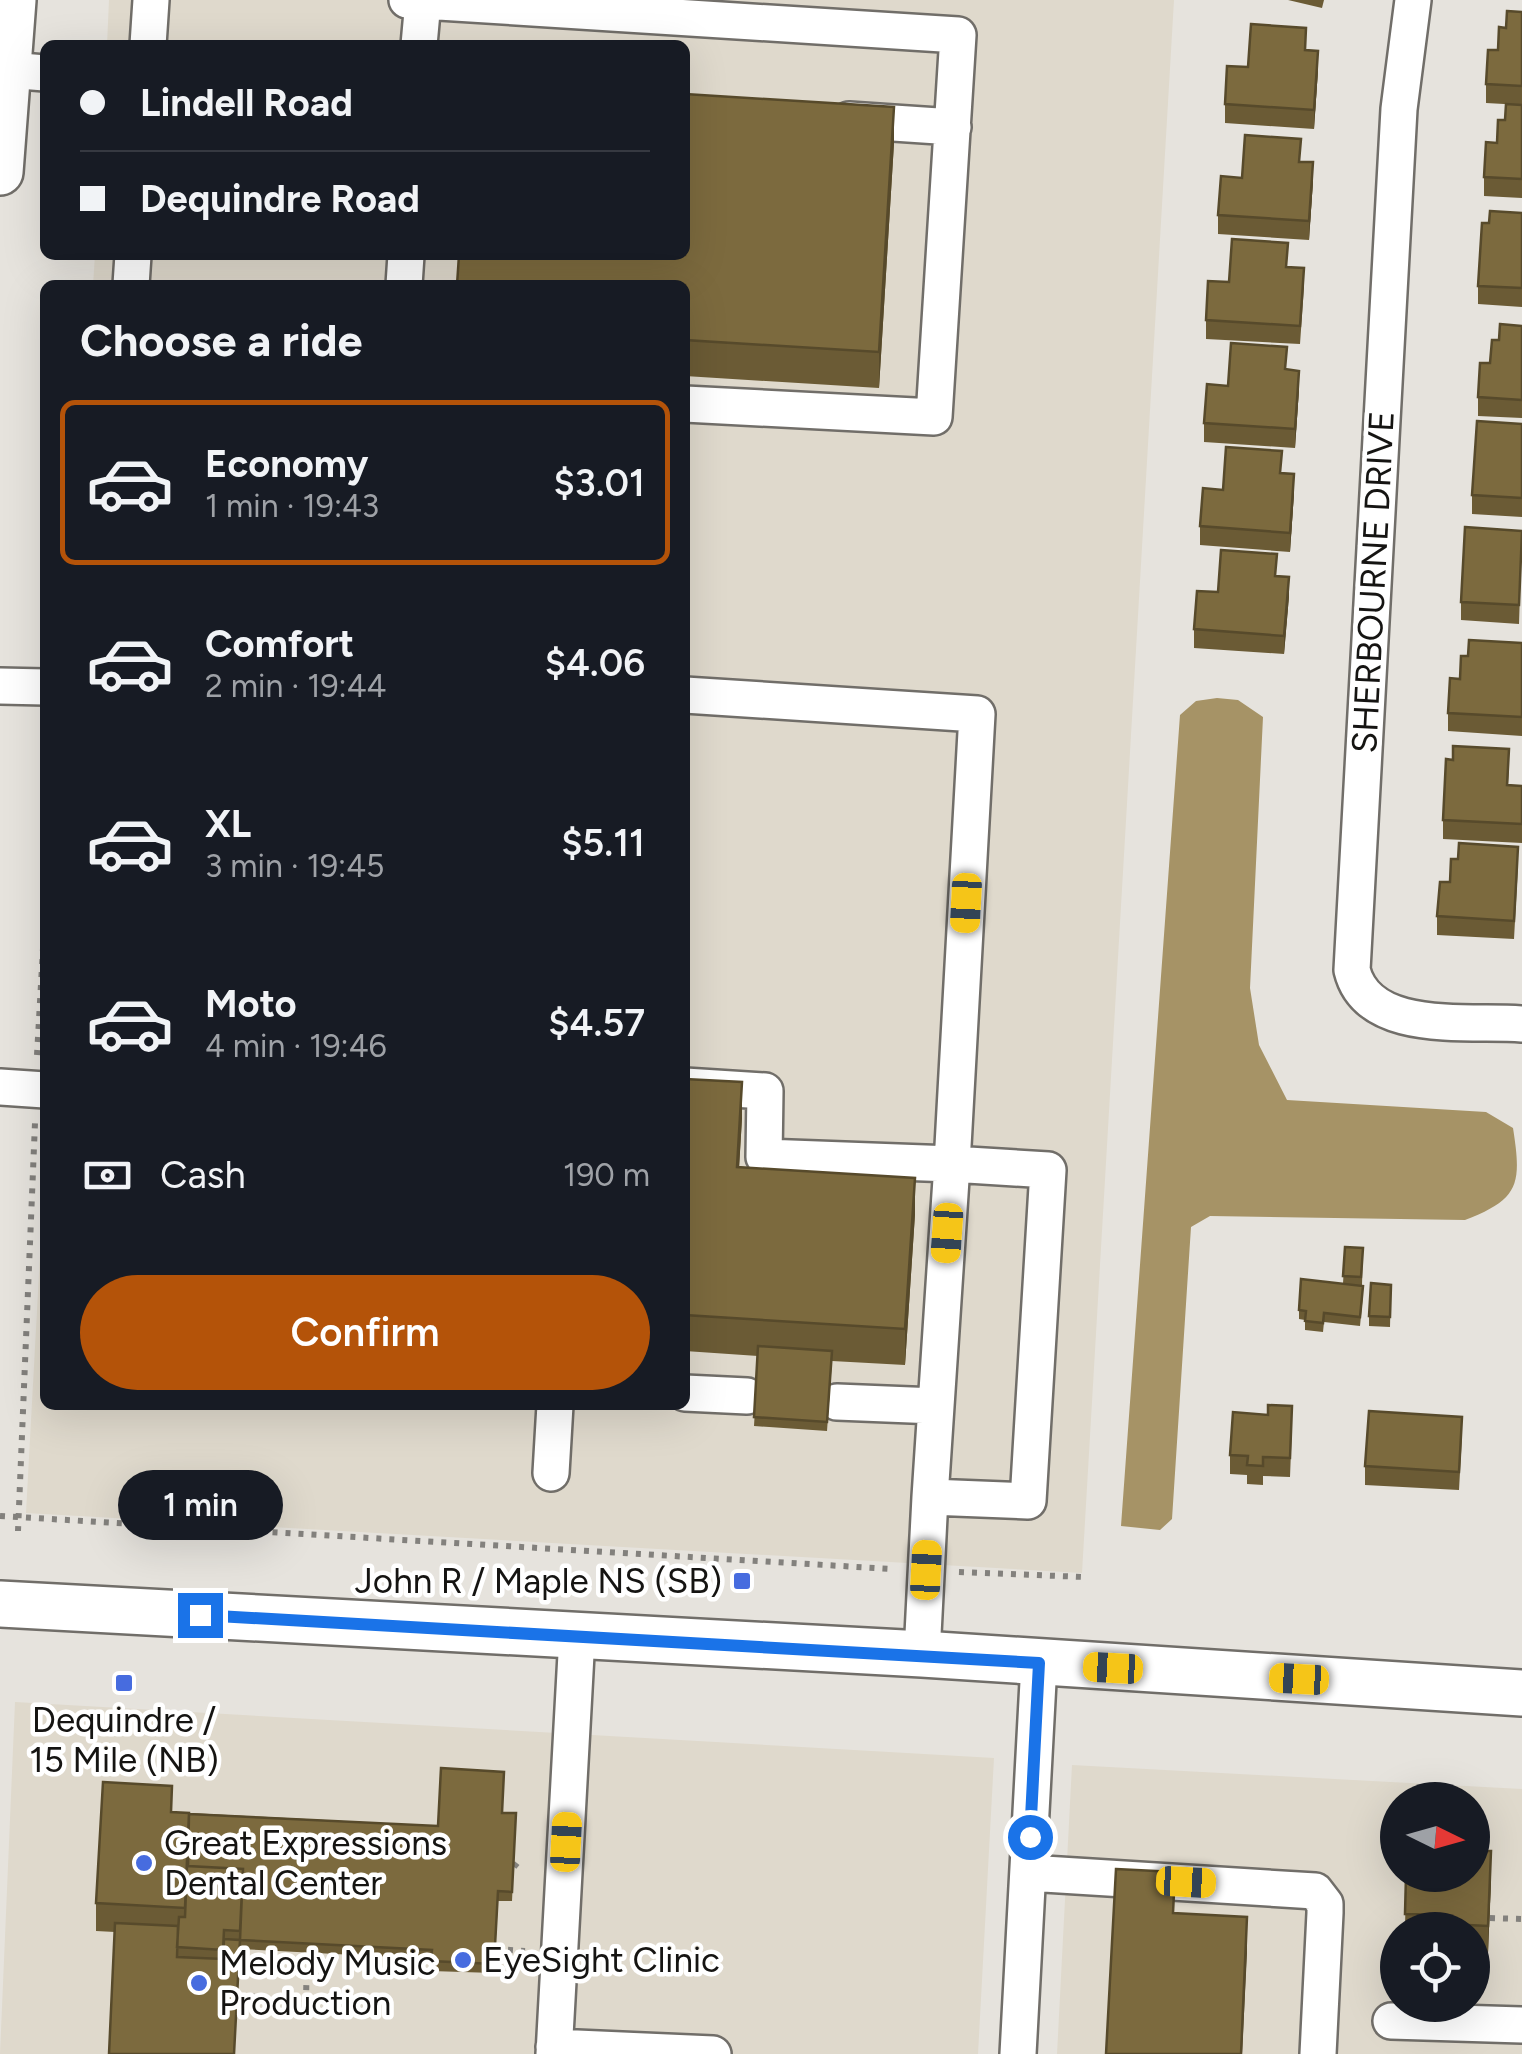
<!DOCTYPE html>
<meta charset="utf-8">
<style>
:root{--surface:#171b24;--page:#242831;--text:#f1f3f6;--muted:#9ea1a6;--line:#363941;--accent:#b45309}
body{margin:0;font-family:Figtree,sans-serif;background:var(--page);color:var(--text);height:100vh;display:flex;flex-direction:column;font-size:38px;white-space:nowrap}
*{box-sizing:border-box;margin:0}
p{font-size:32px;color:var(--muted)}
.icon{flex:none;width:55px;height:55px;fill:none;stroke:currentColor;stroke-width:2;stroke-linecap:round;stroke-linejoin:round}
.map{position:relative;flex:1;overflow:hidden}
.sheet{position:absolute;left:40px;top:280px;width:650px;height:1130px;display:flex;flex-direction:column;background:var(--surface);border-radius:15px;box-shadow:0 10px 40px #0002}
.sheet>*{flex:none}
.top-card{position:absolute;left:40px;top:40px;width:650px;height:220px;border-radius:15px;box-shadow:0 10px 40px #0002;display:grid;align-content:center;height:220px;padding:0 40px;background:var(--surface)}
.needle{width:65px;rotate:95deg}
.buttons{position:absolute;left:1380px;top:1782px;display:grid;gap:20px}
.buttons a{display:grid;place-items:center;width:110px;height:110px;border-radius:50%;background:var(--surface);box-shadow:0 10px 40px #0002;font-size:50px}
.end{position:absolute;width:45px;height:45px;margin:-22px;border:12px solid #1a73e8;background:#fff;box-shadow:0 0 0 5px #fff}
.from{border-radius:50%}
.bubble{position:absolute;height:70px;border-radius:35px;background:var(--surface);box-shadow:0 10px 40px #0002;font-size:32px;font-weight:600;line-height:70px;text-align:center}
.car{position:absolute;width:30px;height:60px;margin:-30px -15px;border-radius:12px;box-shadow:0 0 8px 2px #0007;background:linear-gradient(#f5c518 24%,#345 0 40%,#f5c518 0 76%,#345 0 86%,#f5c518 0)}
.top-card b{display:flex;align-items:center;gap:35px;height:95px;font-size:38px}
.top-card b+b{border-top:2px solid var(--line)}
.top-card i{width:25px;height:25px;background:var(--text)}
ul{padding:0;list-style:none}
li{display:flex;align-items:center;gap:30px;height:165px;margin:0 20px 15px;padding:0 20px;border:5px solid transparent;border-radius:15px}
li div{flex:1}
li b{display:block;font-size:38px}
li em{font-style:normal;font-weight:600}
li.selected{border-color:var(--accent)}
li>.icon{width:90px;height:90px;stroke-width:1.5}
h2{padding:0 40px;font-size:45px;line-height:120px}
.pay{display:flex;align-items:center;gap:25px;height:110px;padding:0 40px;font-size:38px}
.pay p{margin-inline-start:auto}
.button{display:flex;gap:20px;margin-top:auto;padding:20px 40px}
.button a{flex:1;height:115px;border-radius:60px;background:var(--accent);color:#fff;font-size:40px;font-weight:600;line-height:115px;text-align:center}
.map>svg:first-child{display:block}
</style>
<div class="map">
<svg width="1522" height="2054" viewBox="0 0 1522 2054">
<rect width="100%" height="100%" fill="#e6e3dd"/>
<path fill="#dfd9cc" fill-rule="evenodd" d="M 109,0 L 1174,0 L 1082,1573 L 26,1513 L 45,1163 L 45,1405 L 685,1405 L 685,285 L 93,285 L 95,255 L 685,255 L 685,45 L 107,45 Z
M 15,1702 L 994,1758 L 978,2054 L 0,2054 Z
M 1072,1765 L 1522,1789 L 1522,2054 L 1057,2054 ZM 1398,1800 L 1472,1800 L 1472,1875 L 1398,1875 ZM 1398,1930 L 1472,1930 L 1472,2005 L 1398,2005 Z"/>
<path fill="#a69366" d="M 1217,698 L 1238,700 L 1263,717 L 1250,988 L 1259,1045 L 1287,1100 L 1486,1112 L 1513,1128 C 1522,1185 1519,1199 1465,1220 L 1210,1216 L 1191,1227 L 1172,1519 L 1160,1530 L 1121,1526 L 1180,715 L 1196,701 Z"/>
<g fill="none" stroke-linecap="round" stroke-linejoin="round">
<g stroke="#716e69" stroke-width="40">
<path id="minor" d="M 407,0 L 958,35 L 934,417 L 685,404
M 1413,0 L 1399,109 L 1352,970 C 1368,1035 1467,1020 1522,1024
M 148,45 L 151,0
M 419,45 L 423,1
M 8,70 L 45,73
M 849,120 L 953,127
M 131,285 L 133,255
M 404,285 L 406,255
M 0,686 L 45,687
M 685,695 L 977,714 L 952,1164 L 1048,1170 L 1028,1501 L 930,1497 L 922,1654
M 685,1086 L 765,1091 L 764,1157 L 952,1164 L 930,1497
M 0,1087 L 45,1090
M 685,1393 L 747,1396
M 837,1402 L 936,1406
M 551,1473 L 555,1405
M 1028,1873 L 1315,1891 L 1325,1904 L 1325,1913 L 1318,2054
M 1391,2021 L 1522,2025
M 554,2047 L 713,2054
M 554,2054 L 577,1636
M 1018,2054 L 1039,1663"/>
</g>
<g stroke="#716e69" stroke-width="50">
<path id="major" d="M 0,172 L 13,0
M 0,1604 L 922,1654 L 1522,1693"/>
</g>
<path stroke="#83817d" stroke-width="6" stroke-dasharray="5 8" stroke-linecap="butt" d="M 37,1055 L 45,913
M 0,1516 L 892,1569
M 18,1531 L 35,1123
M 959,1572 L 1084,1577
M 514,1867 L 518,1862 L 515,1857
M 1490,1918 L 1522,1919
M 495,1949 L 525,1951
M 367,1974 L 368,1956
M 237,1996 L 306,1999 L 307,1953"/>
<use href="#minor" stroke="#fff" stroke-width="35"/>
<use href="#major" stroke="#fff" stroke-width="45"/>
</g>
<path fill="#6b5b35" d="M 1288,0 L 1324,0 L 1322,8 Z
M 1522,12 L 1522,105 L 1486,103 L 1486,84 L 1506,28 Z
M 1306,50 L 1318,70 L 1314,129 L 1225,123 L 1225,104 L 1248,67 Z
M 1522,105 L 1522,198 L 1484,196 L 1484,177 L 1505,120 Z
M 894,143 L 879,388 L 685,376 L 685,285 Z
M 1300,162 L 1313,181 L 1309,240 L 1218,234 L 1218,215 L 1242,178 Z
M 1522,213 L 1522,307 L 1478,304 L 1478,286 L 1489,223 Z
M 1287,267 L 1304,287 L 1300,344 L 1206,339 L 1206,320 L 1229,282 Z
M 1522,326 L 1522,418 L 1478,416 L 1478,397 L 1499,340 Z
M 1286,370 L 1299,389 L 1295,448 L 1204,442 L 1204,423 L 1228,386 Z
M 1522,424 L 1522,517 L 1472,514 L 1472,495 Z
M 1282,473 L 1294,493 L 1290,552 L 1200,545 L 1200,526 L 1223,490 Z
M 1522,531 L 1519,624 L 1461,620 L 1461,602 Z
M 1276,576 L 1289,596 L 1284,654 L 1194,648 L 1194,629 L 1218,592 Z
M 1522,643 L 1522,736 L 1448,731 L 1448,713 L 1468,656 Z
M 1509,768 L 1508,785 L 1522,786 L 1522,843 L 1443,839 L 1443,820 Z
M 1518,866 L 1514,939 L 1437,935 L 1437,916 L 1450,882 Z
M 685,1079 L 742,1118 L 739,1167 L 915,1214 L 905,1365 L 832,1361 L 827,1431 L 754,1426 L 758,1356 L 685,1351 Z
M 1345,1247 L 1363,1248 L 1362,1285 L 1363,1295 L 1360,1326 L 1324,1322 L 1323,1332 L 1305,1330 L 1305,1320 L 1299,1319 L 1299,1310 L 1343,1284 Z
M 1391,1285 L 1390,1327 L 1369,1326 L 1369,1316 Z
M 1292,1425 L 1290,1477 L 1263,1476 L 1263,1485 L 1247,1484 L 1247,1475 L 1230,1474 L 1230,1455 Z
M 1462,1436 L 1459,1490 L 1365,1485 L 1365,1466 Z
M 172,1812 L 438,1826 L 503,1813 L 516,1813 L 512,1901 L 498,1901 L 494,1973 L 431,1971 L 431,1959 L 240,1949 L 234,2054 L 115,1932 L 96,1931 L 96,1903 Z
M 1478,1851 L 1491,1879 L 1488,1953 L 1472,1953 L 1472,1930 L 1405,1930 L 1406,1875 Z"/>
<path fill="#574a2b" d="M 1318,51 L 1318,70 L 1314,129 L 1314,110 Z
M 894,107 L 894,143 L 879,388 L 879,352 Z
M 1313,162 L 1313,181 L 1309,240 L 1309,221 Z
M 1299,371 L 1299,389 L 1295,448 L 1295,429 Z
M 1294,474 L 1294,493 L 1290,552 L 1290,533 Z
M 1289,577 L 1289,596 L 1284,654 L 1284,636 Z
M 742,1082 L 742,1118 L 737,1203 L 737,1167 Z
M 915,1178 L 915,1214 L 905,1365 L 905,1329 Z
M 1491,1851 L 1491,1879 L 1488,1953 L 1488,1926 Z
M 1247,1917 L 1247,1953 L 1242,2054 L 1241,2054 Z"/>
<path fill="#7c6a3e" stroke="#574a2b" stroke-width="2.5" d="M 1507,11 L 1522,12 L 1522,86 L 1486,84 L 1488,50 L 1498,50 L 1499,27 L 1506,28 Z
M 1251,24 L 1306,28 L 1305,50 L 1318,51 L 1314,110 L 1225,104 L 1227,66 L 1248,67 Z
M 685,94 L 894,107 L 879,352 L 685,340 L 685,285 L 457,285 L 459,255 L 685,255 Z
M 1506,104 L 1522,105 L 1522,179 L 1484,177 L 1486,142 L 1497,143 L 1498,120 L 1505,120 Z
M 1245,135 L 1301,139 L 1299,162 L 1313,162 L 1309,221 L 1218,215 L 1221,176 L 1242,178 Z
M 1490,211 L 1522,213 L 1522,288 L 1478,286 L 1482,223 L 1489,223 Z
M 1232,239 L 1288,243 L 1286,267 L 1304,268 L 1300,326 L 1206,320 L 1208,281 L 1229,282 Z
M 1500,324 L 1522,326 L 1522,400 L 1478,397 L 1480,363 L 1490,363 L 1492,340 L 1499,340 Z
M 1231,343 L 1287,347 L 1285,369 L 1299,371 L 1295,429 L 1204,423 L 1207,384 L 1228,386 Z
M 1477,421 L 1522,424 L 1522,498 L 1472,495 Z
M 1226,447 L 1282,451 L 1280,473 L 1294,474 L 1290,533 L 1200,526 L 1203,488 L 1223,490 Z
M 1465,527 L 1522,531 L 1519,605 L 1461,602 Z
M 1221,550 L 1277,554 L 1275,576 L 1289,577 L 1284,636 L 1194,629 L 1197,591 L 1218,592 Z
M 1469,640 L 1522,643 L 1522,717 L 1448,713 L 1450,678 L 1460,679 L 1461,656 L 1468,656 Z
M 1453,746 L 1509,749 L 1507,785 L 1522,786 L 1522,824 L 1443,820 L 1446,759 L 1453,760 Z
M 1459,843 L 1518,847 L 1514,921 L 1437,916 L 1440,882 L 1450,882 L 1451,859 L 1458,859 Z
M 685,1079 L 742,1082 L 737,1167 L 915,1178 L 905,1329 L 685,1315 Z
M 1345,1247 L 1363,1248 L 1361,1277 L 1343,1276 Z
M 1301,1279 L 1363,1286 L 1360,1317 L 1324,1313 L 1323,1323 L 1305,1321 L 1306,1311 L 1299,1310 Z
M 1371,1283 L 1391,1285 L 1390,1317 L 1369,1316 Z
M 758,1346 L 832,1351 L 827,1422 L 754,1417 Z
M 1268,1405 L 1292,1406 L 1290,1458 L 1263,1457 L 1263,1466 L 1247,1465 L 1248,1456 L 1230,1455 L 1233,1412 L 1268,1415 Z
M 1369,1411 L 1462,1417 L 1459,1472 L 1365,1466 Z
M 441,1768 L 504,1772 L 502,1813 L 516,1813 L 512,1892 L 498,1891 L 494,1964 L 431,1961 L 432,1950 L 240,1940 L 243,1869 L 188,1866 L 189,1814 L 438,1826 Z
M 103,1782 L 172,1786 L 171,1812 L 189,1813 L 185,1908 L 96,1903 Z
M 1472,1834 L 1478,1834 L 1477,1851 L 1491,1851 L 1488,1926 L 1447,1924 L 1447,1915 L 1405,1914 L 1406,1875 L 1472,1875 Z
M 187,1866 L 243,1869 L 240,1931 L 224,1930 L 223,1950 L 177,1947 L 179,1917 L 185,1917 Z
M 1116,1869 L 1175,1872 L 1173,1913 L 1247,1917 L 1241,2054 L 1106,2054 Z
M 115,1923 L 178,1926 L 177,1957 L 223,1959 L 224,1939 L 240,1940 L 234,2054 L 109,2054 Z"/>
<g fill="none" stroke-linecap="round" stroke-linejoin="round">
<path stroke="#1a73e8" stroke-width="12" d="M 200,1615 L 1039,1663 L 1030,1837"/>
</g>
<g fill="#476cdf" stroke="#fff" stroke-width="4">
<rect x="732" y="1571" width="20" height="20" rx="5"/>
<rect x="114" y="1673" width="20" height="20" rx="5"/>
<circle cx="144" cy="1863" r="10"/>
<circle cx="463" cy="1960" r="10"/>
<circle cx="199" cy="1983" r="10"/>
</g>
<g text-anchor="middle" stroke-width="9" stroke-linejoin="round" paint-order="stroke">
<g font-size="35" fill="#151412" stroke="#fff">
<text transform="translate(1373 582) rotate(-87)" y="12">SHERBOURNE DRIVE</text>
</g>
<g font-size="35" fill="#151412" stroke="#fff" text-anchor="start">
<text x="722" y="1593" text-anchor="end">John R / Maple NS (SB)</text>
<text x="124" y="1732" text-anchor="middle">Dequindre /<tspan x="124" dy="40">15 Mile (NB)</tspan></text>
<text x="164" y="1855">Great Expressions<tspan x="164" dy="40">Dental Center</tspan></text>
<text x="483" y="1972">EyeSight Clinic</text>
<text x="219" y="1975">Melody Music<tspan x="219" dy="40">Production</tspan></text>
</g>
</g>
</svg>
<div class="buttons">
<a><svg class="needle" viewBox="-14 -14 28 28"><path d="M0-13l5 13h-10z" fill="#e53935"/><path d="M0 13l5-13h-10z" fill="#9ea1a6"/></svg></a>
<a><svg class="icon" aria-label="locate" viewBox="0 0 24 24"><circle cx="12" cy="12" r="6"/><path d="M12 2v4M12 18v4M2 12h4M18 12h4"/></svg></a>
</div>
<i class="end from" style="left:1030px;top:1837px"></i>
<i class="end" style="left:200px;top:1615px"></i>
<div class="bubble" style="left:118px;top:1470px;width:165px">1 min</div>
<i class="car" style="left:966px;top:903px;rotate:183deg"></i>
<i class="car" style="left:947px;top:1233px;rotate:184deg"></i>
<i class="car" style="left:926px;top:1570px;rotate:3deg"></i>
<i class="car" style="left:1113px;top:1668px;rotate:273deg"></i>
<i class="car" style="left:1299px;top:1679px;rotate:273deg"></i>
<i class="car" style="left:566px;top:1842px;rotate:3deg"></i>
<i class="car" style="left:1186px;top:1882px;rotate:93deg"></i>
<div class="top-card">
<b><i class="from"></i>Lindell Road</b>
<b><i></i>Dequindre Road</b>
</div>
<section class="sheet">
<h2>Choose a ride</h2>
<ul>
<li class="selected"><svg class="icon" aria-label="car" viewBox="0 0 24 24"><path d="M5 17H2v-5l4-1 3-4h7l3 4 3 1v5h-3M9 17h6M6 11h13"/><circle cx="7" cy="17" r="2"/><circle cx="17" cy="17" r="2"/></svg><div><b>Economy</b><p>1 min · 19:43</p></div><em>$3.01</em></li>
<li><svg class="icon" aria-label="car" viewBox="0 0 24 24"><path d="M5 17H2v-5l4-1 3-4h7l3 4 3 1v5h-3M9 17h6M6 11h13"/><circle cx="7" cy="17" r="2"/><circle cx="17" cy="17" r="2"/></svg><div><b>Comfort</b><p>2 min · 19:44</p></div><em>$4.06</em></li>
<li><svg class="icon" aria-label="car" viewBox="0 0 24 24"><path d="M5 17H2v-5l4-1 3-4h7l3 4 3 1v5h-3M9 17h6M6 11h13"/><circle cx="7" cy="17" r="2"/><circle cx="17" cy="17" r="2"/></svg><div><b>XL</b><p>3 min · 19:45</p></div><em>$5.11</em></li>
<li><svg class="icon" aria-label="car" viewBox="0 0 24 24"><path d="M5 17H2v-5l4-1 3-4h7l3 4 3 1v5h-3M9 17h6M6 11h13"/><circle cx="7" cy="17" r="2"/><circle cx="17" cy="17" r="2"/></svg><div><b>Moto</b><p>4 min · 19:46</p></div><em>$4.57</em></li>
</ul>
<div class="pay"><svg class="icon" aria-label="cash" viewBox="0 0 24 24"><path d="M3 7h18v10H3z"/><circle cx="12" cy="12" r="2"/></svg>Cash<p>190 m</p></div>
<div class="button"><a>Confirm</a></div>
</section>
</div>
